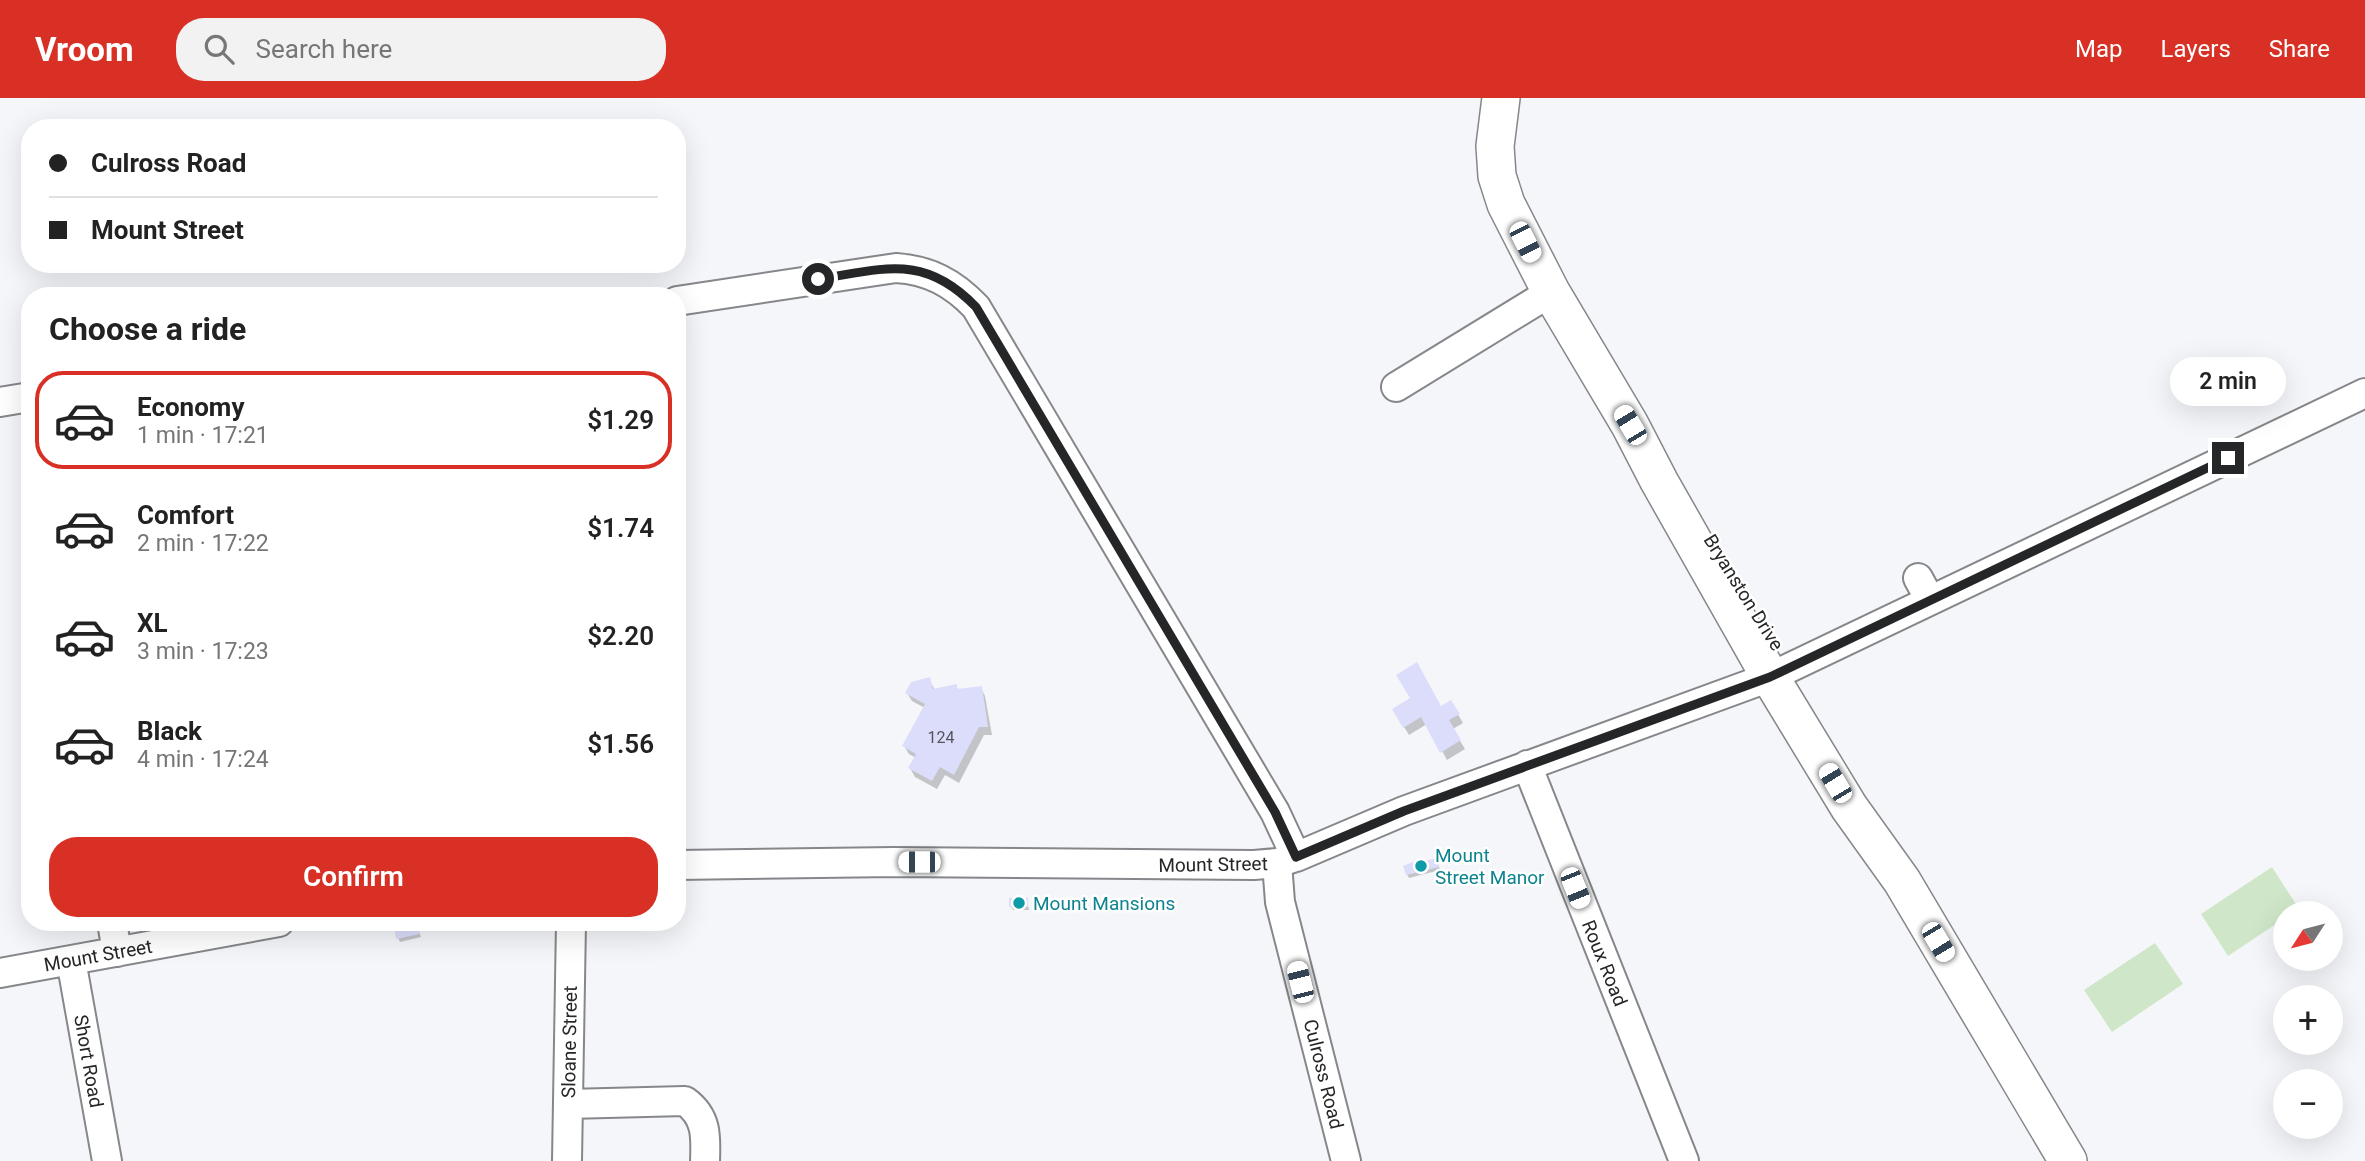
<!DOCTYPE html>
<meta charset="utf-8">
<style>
:root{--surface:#fff;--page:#f2f2f2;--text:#222;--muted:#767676;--line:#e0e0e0;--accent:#d93025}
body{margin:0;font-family:Roboto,sans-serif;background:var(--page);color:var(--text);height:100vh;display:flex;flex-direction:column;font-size:26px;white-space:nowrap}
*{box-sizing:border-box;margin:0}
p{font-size:23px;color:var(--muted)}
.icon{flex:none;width:38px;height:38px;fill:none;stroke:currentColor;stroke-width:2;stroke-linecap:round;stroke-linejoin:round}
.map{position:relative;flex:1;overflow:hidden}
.panel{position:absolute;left:21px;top:189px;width:665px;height:644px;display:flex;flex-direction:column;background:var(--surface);border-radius:28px;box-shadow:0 7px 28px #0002}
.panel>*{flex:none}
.guide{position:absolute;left:21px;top:21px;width:665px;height:154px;border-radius:28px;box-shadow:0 7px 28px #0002;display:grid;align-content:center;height:154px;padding:0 28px;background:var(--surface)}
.needle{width:46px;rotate:234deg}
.fabs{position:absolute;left:2273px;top:803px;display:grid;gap:14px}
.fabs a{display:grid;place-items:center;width:70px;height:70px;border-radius:50%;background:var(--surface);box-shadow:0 7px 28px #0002;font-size:35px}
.end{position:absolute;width:32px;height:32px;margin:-16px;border:9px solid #252627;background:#fff;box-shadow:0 0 0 4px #fff}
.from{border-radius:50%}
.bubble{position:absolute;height:49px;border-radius:24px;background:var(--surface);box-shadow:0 7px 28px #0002;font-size:23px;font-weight:600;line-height:49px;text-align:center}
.car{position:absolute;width:21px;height:42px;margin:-21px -10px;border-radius:9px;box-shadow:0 0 5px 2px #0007;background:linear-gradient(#fff 24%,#345 0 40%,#fff 0 76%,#345 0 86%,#fff 0)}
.guide b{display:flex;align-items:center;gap:24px;height:66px;font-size:26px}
.guide b+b{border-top:2px solid var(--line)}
.guide i{width:18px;height:18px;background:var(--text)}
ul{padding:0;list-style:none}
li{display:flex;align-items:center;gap:21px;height:98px;margin:0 14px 10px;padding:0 14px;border:4px solid transparent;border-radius:28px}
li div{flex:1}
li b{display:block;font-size:26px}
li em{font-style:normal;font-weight:600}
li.selected{border-color:var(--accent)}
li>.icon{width:63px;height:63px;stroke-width:1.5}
h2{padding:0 28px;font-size:32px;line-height:84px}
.button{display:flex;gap:14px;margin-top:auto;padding:14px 28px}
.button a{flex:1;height:80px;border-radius:28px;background:var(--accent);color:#fff;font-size:28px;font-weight:600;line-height:80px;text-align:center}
header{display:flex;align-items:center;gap:42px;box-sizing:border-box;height:98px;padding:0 35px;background:var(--accent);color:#fff}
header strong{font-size:33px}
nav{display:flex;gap:38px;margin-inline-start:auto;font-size:24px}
.search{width:490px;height:63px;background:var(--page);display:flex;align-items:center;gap:18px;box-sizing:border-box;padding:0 24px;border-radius:28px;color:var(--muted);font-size:26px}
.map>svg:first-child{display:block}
</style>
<header>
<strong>Vroom</strong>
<div class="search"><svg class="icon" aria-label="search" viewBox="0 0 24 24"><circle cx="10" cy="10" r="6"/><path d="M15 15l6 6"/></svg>Search here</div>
<nav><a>Map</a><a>Layers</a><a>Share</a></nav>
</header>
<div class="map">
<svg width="2365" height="1063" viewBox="0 0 2365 1063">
<rect width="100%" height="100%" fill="#f4f6f9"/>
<path fill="#cfe7c8" d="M 2272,769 L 2299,811 L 2292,815 L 2286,816 L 2285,820 L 2228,858 L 2201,816 Z
M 2155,845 L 2183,886 L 2112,934 L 2084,892 Z"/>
<path fill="#0003" d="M 929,581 L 935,592 L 956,588 L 959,593 L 981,590 L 985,598 L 992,637 L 984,637 L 959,685 L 945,677 L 937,691 L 915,679 L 910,670 L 916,660 L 909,656 L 904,648 L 925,610 L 912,603 L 907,595 Z
M 1451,604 L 1463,625 L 1453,631 L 1465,651 L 1447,662 L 1427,626 L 1409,637 L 1394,612 L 1441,610 Z
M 1424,765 L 1438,765 L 1440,772 L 1409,780 L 1407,776 Z
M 1027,802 L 1029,812 L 1013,812 L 1011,809 Z
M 417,827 L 421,839 L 400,844 L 398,840 Z"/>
<path fill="#dcddfb" d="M 1417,564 L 1441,608 L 1451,602 L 1460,616 L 1449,622 L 1461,642 L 1440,655 L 1421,619 L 1403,630 L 1392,611 L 1410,600 L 1396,577 Z
M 930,579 L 933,591 L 957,586 L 957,591 L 982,588 L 988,629 L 979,629 L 954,677 L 940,669 L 932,683 L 908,670 L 916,656 L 902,648 L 925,606 L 905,595 L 911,584 Z
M 1423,760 L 1424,763 L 1437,760 L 1439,769 L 1406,777 L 1403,768 Z
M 1009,800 L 1028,800 L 1028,809 L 1009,809 Z
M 418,825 L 420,836 L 396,841 L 394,830 Z"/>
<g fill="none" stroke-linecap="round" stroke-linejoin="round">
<g stroke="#85878a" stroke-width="32">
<path id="minor" d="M 677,203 L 896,170 C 929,172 953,185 976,209 L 1275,714 L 1296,759
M 1396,289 L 1551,194
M 0,304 L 30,299
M 1918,480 L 1930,502
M 1527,667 L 1684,1063
M 1277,765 L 1280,804 L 1346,1063
M 677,767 L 894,764 L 1254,767 L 1277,765 L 1296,759 L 1404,713 L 1770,579 L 2365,295
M 112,824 L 117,854
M 71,862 L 107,1063
M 0,875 L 279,824
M 568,1006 L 685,1003 C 707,1019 706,1038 705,1063
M 567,1063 L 571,824"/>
</g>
<g stroke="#85878a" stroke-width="40">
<path id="major" d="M 1501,0 L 1495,48 L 1497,78 L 1506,106 L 1551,194 L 1630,327 L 1659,383 L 1770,579 L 1849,709 L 1902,783 L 2068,1063"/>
</g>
<use href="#minor" stroke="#fff" stroke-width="28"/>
<use href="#major" stroke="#fff" stroke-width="37"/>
</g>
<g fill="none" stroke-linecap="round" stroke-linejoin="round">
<path stroke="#252627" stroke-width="9" d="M 818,181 C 884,171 924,155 976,209 L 1275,714 L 1296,759 L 1404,713 L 1770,579 L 2228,360"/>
</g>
<g fill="#0f9aa8" stroke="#fff" stroke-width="2.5">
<circle cx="1421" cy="768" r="7"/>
<circle cx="1019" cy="805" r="7"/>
</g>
<g text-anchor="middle" stroke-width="5" stroke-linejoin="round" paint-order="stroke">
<g font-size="16" fill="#53545c">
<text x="941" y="645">124</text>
</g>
<g font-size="19" fill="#252627" stroke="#fff">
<text transform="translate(1744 494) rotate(58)" y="7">Bryanston Drive</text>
<text transform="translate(1213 766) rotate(-1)" y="7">Mount Street</text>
<text transform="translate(98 857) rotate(-10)" y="7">Mount Street</text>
<text transform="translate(1605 865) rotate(68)" y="7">Roux Road</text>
<text transform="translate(569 944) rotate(-89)" y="7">Sloane Street</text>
<text transform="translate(89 963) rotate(80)" y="7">Short Road</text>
<text transform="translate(1324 976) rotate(76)" y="7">Culross Road</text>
</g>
<g font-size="19" fill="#0d838f" stroke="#fff" text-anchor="start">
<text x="1435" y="764">Mount<tspan x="1435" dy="22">Street Manor</tspan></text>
<text x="1033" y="812">Mount Mansions</text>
</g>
</g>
</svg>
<div class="fabs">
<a><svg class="needle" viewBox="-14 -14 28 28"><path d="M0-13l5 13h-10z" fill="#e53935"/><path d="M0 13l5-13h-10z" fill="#767676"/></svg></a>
<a>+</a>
<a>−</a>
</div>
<i class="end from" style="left:818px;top:181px"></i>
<i class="end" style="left:2228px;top:360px"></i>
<div class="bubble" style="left:2170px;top:259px;width:116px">2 min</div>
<i class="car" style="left:1525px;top:144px;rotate:153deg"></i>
<i class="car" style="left:1630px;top:327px;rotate:329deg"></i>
<i class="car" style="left:1835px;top:685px;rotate:329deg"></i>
<i class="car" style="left:919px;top:764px;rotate:270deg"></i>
<i class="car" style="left:1575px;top:790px;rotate:158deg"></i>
<i class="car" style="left:1938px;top:844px;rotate:149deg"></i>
<i class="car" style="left:1300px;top:884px;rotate:346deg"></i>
<div class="guide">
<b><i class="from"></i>Culross Road</b>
<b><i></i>Mount Street</b>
</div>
<section class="panel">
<h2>Choose a ride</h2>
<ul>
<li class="selected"><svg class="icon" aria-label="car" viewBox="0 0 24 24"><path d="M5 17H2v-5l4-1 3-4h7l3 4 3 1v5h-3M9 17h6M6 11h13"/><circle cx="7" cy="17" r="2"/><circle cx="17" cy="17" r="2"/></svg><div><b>Economy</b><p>1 min · 17:21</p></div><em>$1.29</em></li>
<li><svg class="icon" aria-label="car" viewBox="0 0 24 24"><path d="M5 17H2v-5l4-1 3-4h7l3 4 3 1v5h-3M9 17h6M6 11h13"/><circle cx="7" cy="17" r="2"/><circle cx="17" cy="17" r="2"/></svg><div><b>Comfort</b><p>2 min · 17:22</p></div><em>$1.74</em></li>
<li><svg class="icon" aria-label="car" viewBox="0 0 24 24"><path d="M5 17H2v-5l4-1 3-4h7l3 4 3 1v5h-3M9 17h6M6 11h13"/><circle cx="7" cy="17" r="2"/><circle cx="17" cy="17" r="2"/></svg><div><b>XL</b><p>3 min · 17:23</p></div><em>$2.20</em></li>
<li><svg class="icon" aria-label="car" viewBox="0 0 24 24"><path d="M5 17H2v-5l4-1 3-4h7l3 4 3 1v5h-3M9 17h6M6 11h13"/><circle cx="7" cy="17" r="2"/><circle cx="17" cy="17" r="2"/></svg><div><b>Black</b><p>4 min · 17:24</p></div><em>$1.56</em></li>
</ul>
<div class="button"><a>Confirm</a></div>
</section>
</div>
